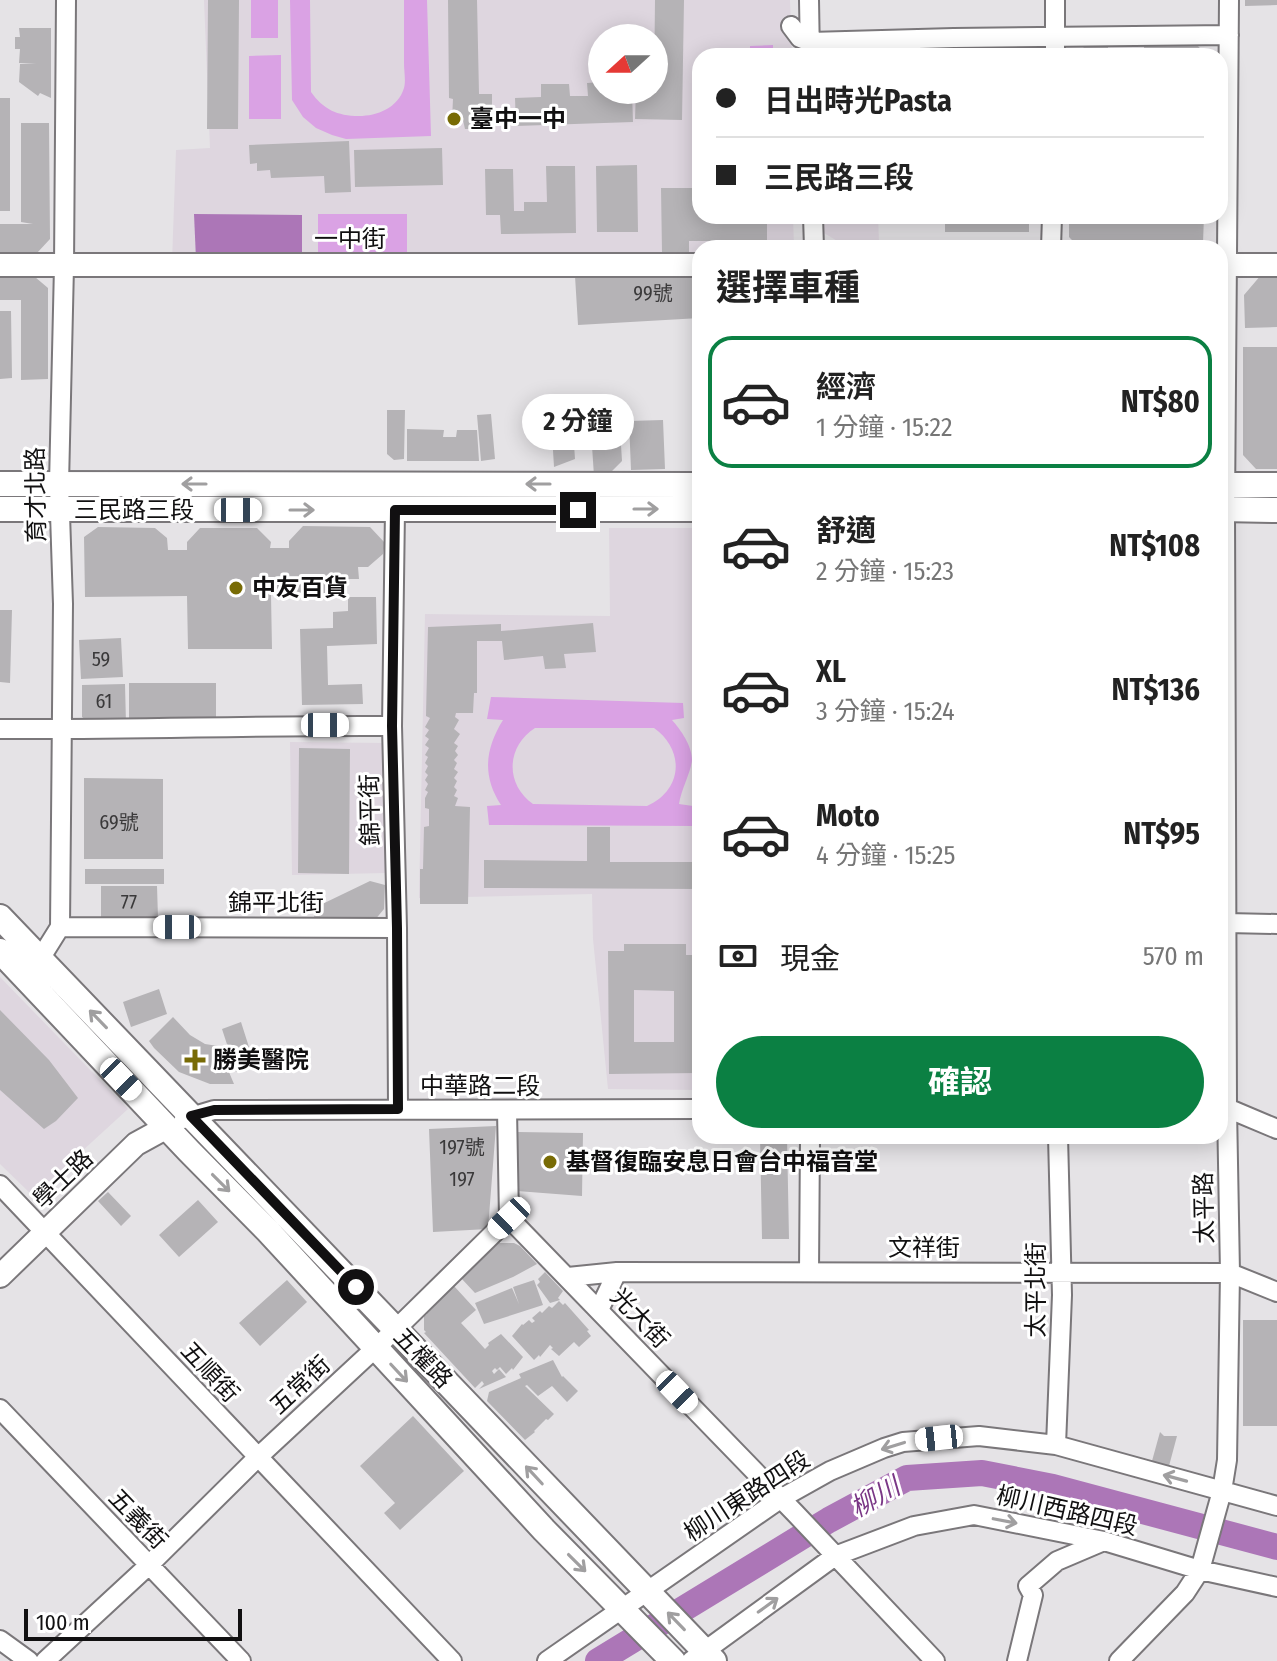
<!DOCTYPE html>
<html lang="zh-TW">
<meta charset="utf-8">
<style>
:root{--surface:#fff;--page:#f6f6f6;--text:#222;--muted:#767676;--line:#e0e0e0;--accent:#0b8043}
body{margin:0;font-family:"Fira Sans Condensed","Noto Sans TC",sans-serif;background:var(--page);color:var(--text);height:100vh;display:flex;flex-direction:column;font-size:30px;white-space:nowrap}
*{box-sizing:border-box;margin:0}
p{font-size:26px;color:var(--muted)}
.icon{flex:none;width:44px;height:44px;fill:none;stroke:currentColor;stroke-width:2;stroke-linecap:round;stroke-linejoin:round}
.map{position:relative;flex:1;overflow:hidden}
.details{position:absolute;left:692px;top:240px;width:536px;height:904px;display:flex;flex-direction:column;background:var(--surface);border-radius:24px;box-shadow:0 4px 20px #0003}
.details>*{flex:none}
.banner{position:absolute;left:692px;top:48px;width:536px;height:176px;border-radius:24px;box-shadow:0 4px 20px #0003;display:grid;align-content:center;height:176px;padding:0 24px;background:var(--surface)}
.needle{width:52px;rotate:249deg}
.buttons{position:absolute;left:588px;top:24px;display:grid;gap:16px}
.buttons a{display:grid;place-items:center;width:80px;height:80px;border-radius:50%;background:var(--surface);box-shadow:0 4px 20px #0003;font-size:40px}
.scale{position:absolute;left:24px;bottom:20px;width:218px;box-sizing:border-box;padding-left:8px;border:4px solid #111011;border-top:0;font-size:22px;line-height:28px;white-space:nowrap;color:#111011;-webkit-text-stroke:6px #fff;paint-order:stroke}
.end{position:absolute;width:36px;height:36px;margin:-18px;border:10px solid #111011;background:#fff;box-shadow:0 0 0 4px #fff}
.from{border-radius:50%}
.bubble{position:absolute;height:56px;border-radius:28px;background:var(--surface);box-shadow:0 4px 20px #0003;font-size:26px;font-weight:700;line-height:56px;text-align:center}
.car{position:absolute;width:24px;height:48px;margin:-24px -12px;border-radius:10px;box-shadow:0 0 6px 2px #0007;background:linear-gradient(#fff 24%,#345 0 40%,#fff 0 76%,#345 0 86%,#fff 0)}
.banner b{display:flex;align-items:center;gap:28px;height:76px;font-size:30px}
.banner b+b{border-top:2px solid var(--line)}
.banner i{width:20px;height:20px;background:var(--text)}
ul{padding:0;list-style:none}
li{display:flex;align-items:center;gap:24px;height:132px;margin:0 16px 12px;padding:0 8px;border:4px solid transparent;border-radius:24px}
li div{flex:1}
li b{display:block;font-size:30px}
li em{font-style:normal;font-weight:700}
li.active{border-color:var(--accent)}
li>.icon{width:72px;height:72px;stroke-width:1.5}
h2{padding:0 24px;font-size:36px;line-height:96px}
.pay{display:flex;align-items:center;gap:20px;height:88px;padding:0 24px;font-size:30px}
.pay p{margin-inline-start:auto}
.button{display:flex;gap:16px;margin-top:auto;padding:16px 24px}
.button a{flex:1;height:92px;border-radius:48px;background:var(--accent);color:#fff;font-size:32px;font-weight:700;line-height:92px;text-align:center}
.map>svg:first-child{display:block}
</style>
<div class="map">
<svg width="1277" height="1661" viewBox="0 0 1277 1661">
<rect width="100%" height="100%" fill="#e5e3e6"/>
<path fill="#ded6df" fill-rule="evenodd" d="M 204,0 L 790,0 L 792,56 L 700,56 L 700,216 L 793,216 L 794,248 L 700,248 L 700,257 L 172,262 L 176,150 L 210,148 ZM 602,38 L 654,38 L 654,90 L 602,90 Z
M 823,216 L 878,216 L 879,242 L 839,242 L 824,233 Z
M 609,528 L 700,528 L 700,1090 L 608,1089 L 593,939 L 592,894 L 419,898 L 425,614 L 610,616 Z
M 290,742 L 386,743 L 387,873 L 292,875 Z
M 0,977 L 128,1109 L 33,1196 L 0,1164 Z"/>
<path fill="#daa2e4" fill-rule="evenodd" d="M 251,0 L 278,0 L 278,38 L 251,38 Z
M 290,0 L 310,0 L 311,92 C 323,109 337,116 359,116 C 377,116 398,108 404,88 C 406,81 404,71 404,63 C 404,42 404,21 404,0 L 427,0 L 431,136 L 346,139 L 332,135 L 316,128 L 303,117 L 292,100 Z
M 773,45 L 773,53 L 783,53 L 784,56 L 750,56 L 750,46 Z
M 281,55 L 281,119 L 249,119 L 249,56 Z
M 318,214 L 407,214 L 407,256 L 318,256 Z
M 491,697 L 683,703 L 684,718 L 672,720 C 681,730 692,746 692,760 C 691,772 681,790 679,804 L 693,806 L 695,826 L 489,825 L 487,806 L 501,805 C 482,776 485,749 503,720 L 487,719 ZM 535,728 L 654,728 C 685,750 683,790 647,806 L 533,804 C 505,784 506,747 535,728 Z"/>
<path fill="#ac76b7" d="M 194,214 L 302,215 L 302,258 L 196,259 Z"/>
<g fill="none" stroke-linecap="round" stroke-linejoin="round">
<path stroke="#ac76b7" stroke-width="26" d="M 598,1661 L 829,1520 L 907,1478 L 982,1473 L 1053,1487 L 1277,1547"/>
</g>
<path fill="#b5b3b6" fill-rule="evenodd" d="M 208,0 L 239,0 L 238,129 L 207,129 Z
M 448,0 L 477,0 L 479,94 L 492,94 L 492,119 L 487,119 L 485,129 L 465,129 L 463,120 L 452,120 L 453,99 L 449,98 Z
M 655,0 L 684,0 L 682,120 L 635,119 L 636,90 L 654,90 Z
M 1245,0 L 1277,0 L 1277,5 L 1245,6 Z
M 19,28 L 51,28 L 51,98 L 40,93 L 38,96 L 19,82 L 20,64 L 36,64 L 19,63 L 20,49 L 15,49 L 15,37 L 20,37 Z
M 1144,46 L 1198,46 L 1207,56 L 1144,56 Z
M 1084,47 L 1108,47 L 1108,56 L 1075,56 Z
M 602,82 L 602,90 L 632,92 L 633,122 L 516,126 L 515,98 L 541,97 L 541,84 L 569,84 L 570,96 L 588,96 L 587,83 Z
M 0,98 L 10,98 L 10,211 L 0,211 Z
M 21,123 L 49,123 L 50,239 L 37,253 L 0,253 L 0,224 L 33,224 L 21,222 Z
M 349,141 L 351,192 L 325,193 L 324,176 L 271,178 L 270,170 L 257,171 L 257,163 L 250,164 L 249,145 Z
M 442,148 L 443,185 L 355,187 L 354,150 Z
M 637,165 L 638,232 L 597,232 L 596,166 Z
M 546,166 L 575,166 L 576,233 L 501,234 L 500,215 L 486,215 L 485,169 L 513,169 L 514,211 L 524,211 L 524,202 L 547,202 Z
M 661,188 L 700,188 L 700,216 L 767,216 L 767,247 L 746,247 L 746,241 L 689,241 L 689,252 L 662,252 Z
M 945,216 L 1029,216 L 1029,232 L 945,232 Z
M 1069,216 L 1161,218 L 1161,216 L 1204,216 L 1203,243 L 1195,248 L 1080,248 L 1069,237 Z
M 700,271 L 700,318 L 578,325 L 575,276 Z
M 1277,274 L 1277,327 L 1245,328 L 1244,295 L 1261,275 Z
M 0,277 L 35,277 L 48,288 L 48,379 L 21,380 L 21,300 L 0,300 Z
M 0,311 L 11,311 L 12,378 L 0,379 Z
M 1243,347 L 1277,347 L 1277,469 L 1256,469 L 1243,455 Z
M 387,410 L 405,410 L 404,459 L 394,460 L 387,454 Z
M 491,414 L 495,459 L 481,461 L 477,415 Z
M 572,415 L 575,459 L 554,467 L 551,417 Z
M 663,420 L 665,469 L 631,470 L 629,421 Z
M 407,429 L 444,430 L 443,437 L 456,437 L 457,430 L 477,430 L 479,461 L 407,461 Z
M 620,429 L 622,461 L 612,471 L 612,475 L 594,476 L 591,431 Z
M 303,526 L 370,527 L 385,543 L 383,554 L 368,567 L 358,567 L 359,579 L 340,579 L 340,593 L 271,595 L 272,649 L 188,649 L 187,596 L 85,597 L 84,537 L 98,527 L 155,528 L 167,538 L 168,550 L 187,550 L 187,542 L 200,528 L 257,528 L 271,542 L 270,548 L 289,548 L 289,541 Z
M 695,538 L 700,538 L 700,665 L 695,665 Z
M 348,597 L 376,597 L 377,644 L 327,646 L 328,685 L 362,684 L 363,704 L 302,705 L 300,629 L 333,628 L 333,612 L 348,611 Z
M 0,610 L 12,610 L 10,683 L 0,682 Z
M 593,623 L 596,652 L 564,654 L 566,668 L 545,669 L 543,656 L 504,660 L 502,641 L 477,641 L 477,693 L 474,693 L 473,713 L 456,713 L 455,717 L 459,720 L 454,729 L 460,734 L 454,743 L 458,746 L 455,751 L 458,755 L 454,760 L 457,763 L 454,769 L 458,772 L 454,778 L 457,781 L 454,787 L 457,790 L 454,796 L 458,798 L 455,806 L 470,807 L 468,904 L 420,904 L 420,869 L 423,869 L 424,827 L 429,826 L 429,809 L 425,808 L 425,798 L 428,792 L 425,790 L 428,784 L 425,780 L 428,775 L 425,772 L 428,766 L 425,763 L 428,757 L 425,755 L 429,748 L 425,745 L 429,739 L 425,736 L 429,730 L 425,727 L 430,718 L 426,716 L 428,627 L 501,624 L 501,631 Z
M 121,638 L 123,677 L 81,679 L 79,640 Z
M 129,683 L 216,683 L 216,724 L 129,724 Z
M 125,684 L 126,724 L 91,724 L 82,717 L 82,685 Z
M 299,748 L 350,749 L 349,874 L 298,873 Z
M 84,778 L 163,779 L 163,859 L 84,859 Z
M 587,827 L 610,827 L 610,862 L 700,862 L 700,889 L 484,888 L 484,860 L 587,861 Z
M 85,869 L 164,869 L 164,884 L 85,884 Z
M 370,881 L 385,885 L 384,909 L 369,927 L 314,923 L 314,908 Z
M 101,886 L 157,886 L 158,918 L 101,918 Z
M 624,944 L 686,944 L 686,955 L 700,955 L 700,1073 L 609,1074 L 608,951 L 624,951 ZM 634,990 L 674,991 L 674,1042 L 634,1042 Z
M 159,989 L 167,1014 L 131,1027 L 123,1002 Z
M 0,1010 L 49,1060 L 78,1098 L 56,1121 L 44,1129 L 0,1090 Z
M 173,1017 L 190,1035 L 205,1044 L 218,1046 L 234,1084 L 210,1084 L 179,1072 L 154,1048 L 149,1041 Z
M 241,1022 L 255,1066 L 236,1072 L 222,1029 Z
M 496,1126 L 488,1229 L 433,1232 L 429,1129 Z
M 518,1132 L 583,1133 L 582,1196 L 517,1191 Z
M 760,1136 L 787,1136 L 789,1239 L 762,1239 Z
M 108,1192 L 131,1216 L 121,1226 L 98,1201 Z
M 198,1200 L 218,1222 L 179,1257 L 159,1235 Z
M 499,1243 L 514,1243 L 520,1246 L 537,1264 L 513,1277 L 475,1293 L 461,1278 Z
M 545,1272 L 563,1291 L 558,1298 L 560,1300 L 550,1303 L 537,1285 L 540,1282 L 538,1279 Z
M 287,1280 L 307,1302 L 260,1346 L 239,1323 Z
M 534,1280 L 543,1305 L 484,1324 L 475,1303 L 512,1288 L 519,1304 L 513,1287 Z
M 454,1286 L 476,1310 L 461,1323 L 475,1338 L 485,1349 L 489,1345 L 488,1343 L 501,1334 L 523,1357 L 513,1370 L 512,1368 L 506,1374 L 500,1367 L 497,1370 L 495,1368 L 492,1371 L 494,1374 L 499,1369 L 506,1377 L 479,1389 L 484,1384 L 482,1381 L 475,1388 L 424,1333 L 426,1332 L 424,1330 L 424,1316 L 427,1314 L 425,1312 Z
M 559,1301 L 563,1305 L 565,1303 L 589,1330 L 587,1331 L 591,1336 L 579,1347 L 574,1342 L 559,1356 L 551,1349 L 553,1348 L 550,1345 L 540,1357 L 539,1355 L 534,1360 L 512,1336 L 522,1324 L 523,1325 L 529,1320 L 532,1323 L 535,1321 L 532,1318 L 540,1311 L 542,1313 L 549,1306 L 552,1308 Z
M 1243,1320 L 1277,1320 L 1277,1426 L 1243,1426 Z
M 553,1360 L 562,1377 L 563,1376 L 578,1391 L 567,1402 L 552,1386 L 538,1396 L 527,1385 L 525,1386 L 554,1414 L 548,1420 L 546,1419 L 534,1431 L 535,1432 L 525,1440 L 487,1401 L 489,1392 L 521,1378 L 519,1374 Z
M 413,1416 L 464,1471 L 400,1530 L 384,1513 L 395,1503 L 360,1466 Z
M 1160,1432 L 1164,1436 L 1177,1436 L 1169,1466 L 1152,1461 Z"/>
<g fill="none" stroke-linecap="round" stroke-linejoin="round">
<g stroke="#7a777a" stroke-width="22">
<path id="minor" d="M 809,0 L 810,56
M 791,26 L 800,38 L 810,42 L 954,38 L 1229,35
M 1055,56 L 1055,0
M 813,216 L 814,248
M 1051,248 L 1052,216
M 395,510 L 392,726 L 397,928 L 398,1109
M 0,729 C 131,730 261,725 392,726
M 1227,923 L 1277,924
M 60,927 L 397,928
M 35,967 L 60,927 L 63,604 L 59,484 L 64,266 L 66,0
M 1220,1109 L 1227,1108 L 1277,1129
M 184,1119 L 214,1110 L 700,1109
M 0,1185 L 452,1661
M 509,1218 L 795,1513 L 935,1661
M 809,1272 L 810,1136
M 568,1277 L 617,1272 L 1230,1273 L 1277,1292
M 599,1310 L 617,1272
M 0,1409 L 241,1661
M 1056,1445 L 1062,1295 L 1058,1136
M 0,1640 L 29,1661
M 45,1661 L 149,1565 L 257,1458 L 396,1329 L 509,1218 L 507,1110
M 547,1661 L 780,1499 L 830,1471 L 884,1448 L 903,1442 L 979,1436 L 1056,1445 L 1277,1506
M 691,1661 L 835,1556 L 914,1526 L 974,1515 L 1104,1541 L 1200,1570 L 1277,1587
M 1017,1661 L 1033,1595 L 1028,1586 L 1057,1561 L 1104,1541
M 1119,1661 L 1185,1593 L 1200,1570 L 1222,1491 L 1227,1460 L 1230,1273 L 1227,1108 L 1225,509 L 1229,0"/>
</g>
<g stroke="#7a777a" stroke-width="26">
<path id="tertiary" d="M 0,265 L 700,265
M 1220,265 L 1277,265
M 0,1276 L 136,1144 L 167,1127"/>
</g>
<g stroke="#7a777a" stroke-width="28">
<path id="secondary" d="M 0,484 L 700,485
M 1220,485 L 1277,485
M 0,509 L 700,509
M 1220,509 L 1277,510
M 0,917 L 714,1661
M 0,951 L 189,1151 L 268,1231 L 544,1530 L 673,1661"/>
</g>
<use href="#minor" stroke="#fff" stroke-width="18"/>
<use href="#tertiary" stroke="#fff" stroke-width="22"/>
<use href="#secondary" stroke="#fff" stroke-width="24"/>
</g>
<defs><path id="oneway-shaft" d="M-6 0H5M1.5-3L5.5 0L1.5 3" fill="none" stroke-width="1.6" stroke-linecap="round" stroke-linejoin="round" transform="scale(2)"/></defs>
<g stroke="#a09fa0">
<use href="#oneway-shaft" transform="translate(194 484) rotate(180)"/>
<use href="#oneway-shaft" transform="translate(538 484) rotate(-180)"/>
<use href="#oneway-shaft" transform="translate(646 509)"/>
<use href="#oneway-shaft" transform="translate(302 510)"/>
<use href="#oneway-shaft" transform="translate(98 1019) rotate(-134)"/>
<use href="#oneway-shaft" transform="translate(221 1183) rotate(45)"/>
<use href="#oneway-shaft" transform="translate(399 1373) rotate(47)"/>
<use href="#oneway-shaft" transform="translate(893 1446) rotate(163)"/>
<use href="#oneway-shaft" transform="translate(534 1475) rotate(-133)"/>
<use href="#oneway-shaft" transform="translate(1175 1478) rotate(-165)"/>
<use href="#oneway-shaft" transform="translate(1005 1521) rotate(11)"/>
<use href="#oneway-shaft" transform="translate(577 1563) rotate(45)"/>
<use href="#oneway-shaft" transform="translate(768 1605) rotate(-36)"/>
<use href="#oneway-shaft" transform="translate(676 1621) rotate(-134)"/>
</g>
<g fill="none" stroke-linecap="round" stroke-linejoin="round">
<path stroke="#111011" stroke-width="10" d="M 356,1287 L 191,1116 L 214,1110 L 398,1109 L 397,928 L 392,726 L 395,510 L 578,510"/>
</g>
<g fill="#786b05" stroke="#fff" stroke-width="3">
<circle cx="454" cy="119" r="8"/>
<circle cx="236" cy="588" r="8"/>
<path d="M191 1048h8v8h8v8h-8v8h-8v-8h-8v-8h8z"/>
<circle cx="550" cy="1162" r="8"/>
</g>
<g text-anchor="middle" stroke-width="6" stroke-linejoin="round" paint-order="stroke">
<g font-size="20" fill="#3a393a">
<text x="653" y="300">99號</text>
<text x="101" y="666">59</text>
<text x="104" y="708">61</text>
<text x="119" y="829">69號</text>
<text x="129" y="909">77</text>
<text x="462" y="1154">197號</text>
<text x="462" y="1186">197</text>
</g>
<g font-size="24" font-weight="bold" fill="#111011" stroke="#fff" text-anchor="start">
<text x="470" y="127">臺中一中</text>
<text x="252" y="596">中友百貨</text>
<text x="213" y="1068">勝美醫院</text>
<text x="566" y="1170">基督復臨安息日會台中福音堂</text>
</g>
<g font-size="24" fill="#111011" stroke="#fff">
<text x="350" y="247">一中街</text>
<text transform="translate(36 495) rotate(-91)" y="8">育才北路</text>
<text x="134" y="518">三民路三段</text>
<text transform="translate(370 810) rotate(-91)" y="8">錦平街</text>
<text x="276" y="911">錦平北街</text>
<text x="480" y="1094">中華路二段</text>
<text transform="translate(63 1179) rotate(-44)" y="8">學士路</text>
<text transform="translate(1204 1208) rotate(-91)" y="8">太平路</text>
<text x="924" y="1256">文祥街</text>
<text transform="translate(1036 1290) rotate(-90)" y="8">太平北街</text>
<text transform="translate(640 1318) rotate(46)" y="8">光大街</text>
<text transform="translate(423 1358) rotate(46)" y="8">五權路</text>
<text transform="translate(210 1372) rotate(47)" y="8">五順街</text>
<text transform="translate(300 1385) rotate(-43)" y="8">五常街</text>
<text transform="translate(747 1496) rotate(-33)" y="8">柳川東路四段</text>
<text transform="translate(1067 1511) rotate(13)" y="8">柳川西路四段</text>
<text transform="translate(138 1519) rotate(46)" y="8">五義街</text>
</g>
<g font-size="26" font-style="italic" fill="#7a3786" stroke="#fff">
<text transform="translate(875 1497) rotate(-30)" y="9">柳川</text>
</g>
</g>
</svg>
<div class="buttons">
<a><svg class="needle" viewBox="-14 -14 28 28"><path d="M0-13l5 13h-10z" fill="#e53935"/><path d="M0 13l5-13h-10z" fill="#767676"/></svg></a>
</div>
<div class="scale">100 m</div>
<i class="end from" style="left:356px;top:1287px"></i>
<i class="end" style="left:578px;top:510px"></i>
<div class="bubble" style="left:522px;top:394px;width:112px">2 分鐘</div>
<i class="car" style="left:238px;top:510px;rotate:90deg"></i>
<i class="car" style="left:325px;top:725px;rotate:90deg"></i>
<i class="car" style="left:177px;top:927px;rotate:270deg"></i>
<i class="car" style="left:121px;top:1079px;rotate:136deg"></i>
<i class="car" style="left:509px;top:1218px;rotate:226deg"></i>
<i class="car" style="left:677px;top:1392px;rotate:136deg"></i>
<i class="car" style="left:939px;top:1438px;rotate:264deg"></i>
<div class="banner">
<b><i class="from"></i>日出時光Pasta</b>
<b><i></i>三民路三段</b>
</div>
<section class="details">
<h2>選擇車種</h2>
<ul>
<li class="active"><svg class="icon" aria-label="car" viewBox="0 0 24 24"><path d="M5 17H2v-5l4-1 3-4h7l3 4 3 1v5h-3M9 17h6M6 11h13"/><circle cx="7" cy="17" r="2"/><circle cx="17" cy="17" r="2"/></svg><div><b>經濟</b><p>1 分鐘 · 15:22</p></div><em>NT$80</em></li>
<li><svg class="icon" aria-label="car" viewBox="0 0 24 24"><path d="M5 17H2v-5l4-1 3-4h7l3 4 3 1v5h-3M9 17h6M6 11h13"/><circle cx="7" cy="17" r="2"/><circle cx="17" cy="17" r="2"/></svg><div><b>舒適</b><p>2 分鐘 · 15:23</p></div><em>NT$108</em></li>
<li><svg class="icon" aria-label="car" viewBox="0 0 24 24"><path d="M5 17H2v-5l4-1 3-4h7l3 4 3 1v5h-3M9 17h6M6 11h13"/><circle cx="7" cy="17" r="2"/><circle cx="17" cy="17" r="2"/></svg><div><b>XL</b><p>3 分鐘 · 15:24</p></div><em>NT$136</em></li>
<li><svg class="icon" aria-label="car" viewBox="0 0 24 24"><path d="M5 17H2v-5l4-1 3-4h7l3 4 3 1v5h-3M9 17h6M6 11h13"/><circle cx="7" cy="17" r="2"/><circle cx="17" cy="17" r="2"/></svg><div><b>Moto</b><p>4 分鐘 · 15:25</p></div><em>NT$95</em></li>
</ul>
<div class="pay"><svg class="icon" aria-label="cash" viewBox="0 0 24 24"><path d="M3 7h18v10H3z"/><circle cx="12" cy="12" r="2"/></svg>現金<p>570 m</p></div>
<div class="button"><a>確認</a></div>
</section>
</div>
